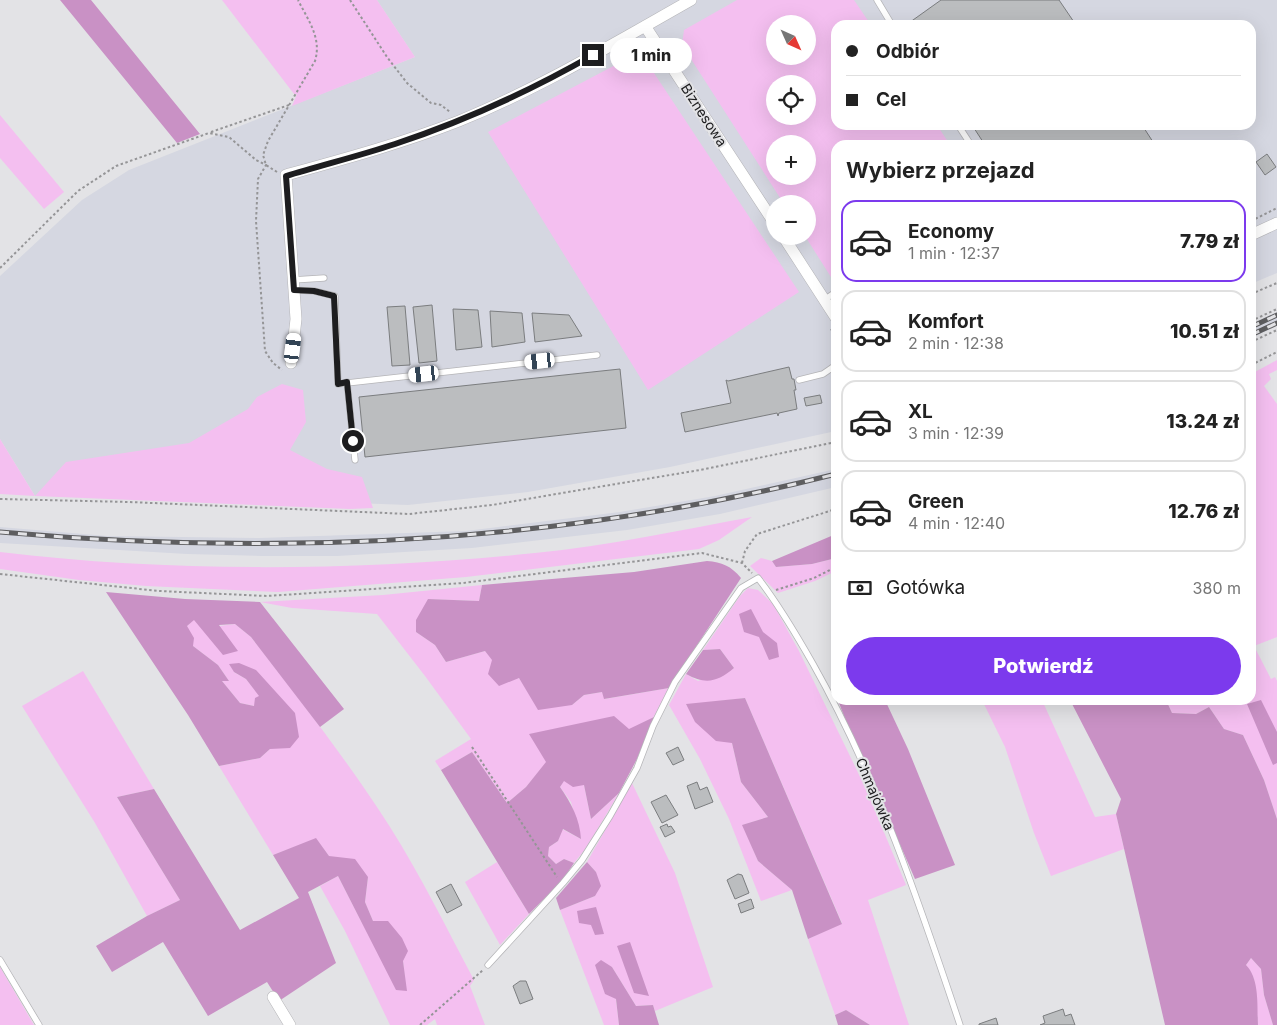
<!DOCTYPE html>
<html lang="pl">
<meta charset="utf-8">
<style>
:root{--surface:#fff;--page:#f2f2f2;--text:#222;--muted:#767676;--line:#e0e0e0;--accent:#7c3aed}
body{margin:0;font-family:Inter,sans-serif;background:var(--page);color:var(--text);height:100vh;display:flex;flex-direction:column;font-size:19px;white-space:nowrap}
*{box-sizing:border-box;margin:0}
p{font-size:16px;color:var(--muted)}
.icon{flex:none;width:28px;height:28px;fill:none;stroke:currentColor;stroke-width:2;stroke-linecap:round;stroke-linejoin:round}
.map{position:relative;flex:1;overflow:hidden}
.panel{position:absolute;left:831px;top:140px;width:425px;height:565px;display:flex;flex-direction:column;background:var(--surface);border-radius:15px;box-shadow:0 5px 20px #0002}
.panel>*{flex:none}
.guide{position:absolute;left:831px;top:20px;width:425px;height:110px;border-radius:15px;box-shadow:0 5px 20px #0002;display:grid;align-content:center;height:110px;padding:0 15px;background:var(--surface)}
.needle{width:32px;rotate:135deg}
.buttons{position:absolute;left:766px;top:15px;display:grid;gap:10px}
.buttons a{display:grid;place-items:center;width:50px;height:50px;border-radius:50%;background:var(--surface);box-shadow:0 5px 20px #0002;font-size:25px}
.end{position:absolute;width:22px;height:22px;margin:-11px;border:6px solid #1d1d1f;background:#fff;box-shadow:0 0 0 2px #fff}
.from{border-radius:50%}
.bubble{position:absolute;height:35px;border-radius:18px;background:var(--surface);box-shadow:0 5px 20px #0002;font-size:16px;font-weight:800;line-height:35px;text-align:center}
.car{position:absolute;width:15px;height:30px;margin:-15px -8px;border-radius:6px;box-shadow:0 0 4px 1px #0007;background:linear-gradient(#fff 24%,#345 0 40%,#fff 0 76%,#345 0 86%,#fff 0)}
.guide b{display:flex;align-items:center;gap:18px;height:48px;font-size:19px}
.guide b+b{border-top:1px solid var(--line)}
.guide i{width:12px;height:12px;background:var(--text)}
ul{padding:0;list-style:none}
li{display:flex;align-items:center;gap:15px;height:82px;margin:0 10px 8px;padding:0 5px;border:2px solid var(--line);border-radius:15px}
li div{flex:1}
li b{display:block;font-size:19px}
li em{font-style:normal;font-weight:800}
li.selected{border-color:var(--accent)}
li>.icon{width:45px;height:45px;stroke-width:1.5}
h2{padding:0 15px;font-size:22px;line-height:60px}
.pay{display:flex;align-items:center;gap:12px;height:55px;padding:0 15px;font-size:19px}
.pay p{margin-inline-start:auto}
.action{display:flex;gap:10px;margin-top:auto;padding:10px 15px}
.action a{flex:1;height:58px;border-radius:30px;background:var(--accent);color:#fff;font-size:20px;font-weight:800;line-height:58px;text-align:center}
.map>svg:first-child{display:block}
</style>
<div class="map">
<svg width="1277" height="1025" viewBox="0 0 1277 1025">
<rect width="100%" height="100%" fill="#e3e3e6"/>
<path fill="#d5d7e1" fill-rule="evenodd" d="M 377,0 L 1277,0 L 1277,273 L 1251,284 L 1251,145 L 836,145 L 836,431 L 670,467 L 528,492 L 408,505 L 139,495 L 35,496 L 0,439 L 0,276 L 82,200 L 129,170 L 415,57 ZM 775,24 L 808,24 L 808,56 L 775,56 ZM 836,25 L 1251,25 L 1251,125 L 836,125 ZM 775,84 L 808,84 L 808,116 L 775,116 ZM 775,144 L 808,144 L 808,176 L 775,176 ZM 775,204 L 808,204 L 808,236 L 775,236 Z
M 1277,312 L 1277,326 L 1251,338 L 1251,324 Z
M 836,469 L 836,487 L 720,514 L 627,530 L 472,548 L 337,556 L 262,556 L 187,554 L 0,543 L 0,527 L 107,536 L 259,538 L 466,531 L 620,512 L 715,496 Z"/>
<path fill="#f4bff0" fill-rule="evenodd" d="M 222,0 L 377,0 L 415,57 L 292,106 L 297,94 L 294,94 Z
M 737,0 L 854,0 L 871,25 L 836,25 L 836,125 L 937,125 L 950,145 L 836,145 L 836,285 L 805,236 L 808,236 L 808,204 L 784,204 L 682,45 L 684,30 ZM 775,24 L 808,24 L 808,56 L 775,56 ZM 775,84 L 808,84 L 808,116 L 775,116 ZM 775,144 L 808,144 L 808,176 L 775,176 Z
M 623,61 L 650,67 L 799,292 L 648,390 L 488,132 Z
M 0,115 L 64,192 L 44,209 L 0,158 Z
M 1277,360 L 1277,370 L 1269,374 L 1271,379 L 1264,386 L 1277,404 L 1277,637 L 1254,646 L 1271,679 L 1275,677 L 1277,681 L 1277,819 L 1264,780 L 1243,735 L 1224,729 L 1209,707 L 1196,714 L 1172,713 L 1166,700 L 1251,700 L 1251,374 Z
M 282,384 L 303,390 L 306,422 L 290,450 L 327,469 L 362,477 L 373,508 L 350,509 L 35,496 L 0,494 L 0,439 L 35,496 L 66,462 L 189,443 L 248,409 L 257,397 Z
M 752,517 L 719,540 L 699,549 L 466,577 L 278,592 L 146,586 L 79,580 L 0,569 L 0,552 C 174,573 360,571 535,553 C 608,546 680,530 752,517 Z
M 761,558 L 772,561 L 776,567 L 812,564 L 836,558 L 836,571 L 815,581 L 778,593 L 750,566 Z
M 482,585 L 479,601 L 428,599 L 416,632 L 435,645 L 446,662 L 485,651 C 506,677 542,690 572,705 L 584,695 L 602,692 L 605,699 L 669,688 L 654,717 L 629,730 L 530,734 L 547,762 L 526,787 L 507,803 L 472,752 L 441,770 L 435,761 L 471,739 L 425,676 L 377,614 L 292,608 L 260,602 L 383,595 Z
M 748,588 L 758,590 L 773,604 L 799,651 L 866,789 L 906,885 L 868,900 L 909,1025 L 870,1025 L 846,1010 L 835,1015 L 808,939 L 842,923 L 745,698 L 686,705 L 732,743 L 741,782 L 768,817 L 743,825 L 758,861 L 792,890 L 761,901 L 729,819 L 700,759 L 669,705 L 686,674 L 698,681 L 734,668 L 720,649 L 703,650 L 740,596 Z
M 194,619 L 219,626 L 235,624 L 251,637 C 299,699 348,761 390,827 C 421,876 447,929 474,980 L 470,986 L 485,1025 L 437,1025 L 435,1019 L 427,1025 L 390,1025 L 345,931 L 320,886 L 338,876 L 361,921 L 406,991 L 403,961 L 373,921 L 365,902 L 368,877 L 329,856 L 316,839 L 273,855 L 219,766 L 260,758 L 270,749 L 256,670 L 234,672 L 246,679 L 260,696 L 254,706 L 240,703 L 222,681 L 229,681 L 218,665 L 193,646 L 187,626 Z
M 83,671 L 154,789 L 117,797 L 180,900 L 147,916 L 95,823 L 22,706 Z
M 982,700 L 1042,700 L 1095,817 L 1116,814 L 1124,849 L 1051,876 L 1034,833 L 1005,747 Z
M 564,780 L 584,785 L 591,819 L 619,793 L 587,847 L 574,863 L 564,859 L 556,864 L 548,856 L 549,847 L 558,841 L 562,829 L 581,839 L 571,802 L 560,787 Z
M 632,783 L 675,873 L 713,987 L 655,1011 L 653,1005 L 636,1006 L 612,967 L 619,1025 L 604,1025 L 560,910 L 595,896 L 596,872 L 587,862 Z
M 497,862 L 529,914 L 500,945 L 465,882 Z
M 1251,958 L 1261,969 L 1264,995 L 1273,1025 L 1258,1025 L 1254,979 L 1246,965 Z
M 0,967 L 34,1025 L 0,1025 Z"/>
<path fill="#c991c5" d="M 60,0 L 91,0 L 200,134 L 177,143 Z
M 836,534 L 836,558 L 812,564 L 776,567 L 772,561 Z
M 707,561 C 722,562 731,566 741,578 L 669,688 L 604,699 L 602,692 L 584,695 L 572,705 L 538,710 L 519,678 L 499,686 L 488,674 L 492,660 L 485,651 L 446,662 L 435,645 L 416,632 L 416,620 L 428,599 L 479,601 L 482,585 L 634,572 Z
M 106,592 L 185,599 L 260,602 L 344,709 L 320,727 L 251,637 L 235,624 L 219,625 L 238,651 L 223,655 L 194,620 L 187,626 L 194,638 L 193,646 L 218,665 L 229,681 L 222,681 L 240,703 L 254,706 L 255,698 L 259,696 L 246,679 L 234,672 L 229,664 L 239,663 L 256,670 L 295,713 L 299,737 L 290,748 L 270,749 L 260,758 L 219,766 L 188,715 Z
M 751,609 L 763,632 L 777,643 L 779,657 L 769,660 L 759,637 L 744,632 L 739,614 Z
M 720,649 L 734,668 C 717,682 706,685 686,674 L 703,650 Z
M 745,698 L 842,924 L 808,939 L 792,890 L 758,861 L 742,825 L 768,817 L 741,782 L 732,743 L 716,741 L 695,722 L 686,704 Z
M 842,700 L 885,700 L 908,749 L 955,865 L 915,879 L 844,716 L 839,703 Z
M 1070,700 L 1166,700 L 1172,713 L 1196,714 L 1209,707 L 1224,729 L 1243,735 L 1264,780 L 1277,819 L 1277,1025 L 1273,1025 L 1264,995 L 1261,969 L 1251,958 L 1246,965 C 1260,979 1257,1007 1258,1025 L 1165,1025 L 1116,814 L 1121,799 Z
M 1261,700 L 1277,732 L 1277,763 L 1273,765 L 1247,704 Z
M 614,716 L 629,729 L 654,717 L 637,759 L 619,793 L 591,819 L 584,785 L 573,787 L 564,781 L 560,787 C 571,803 580,819 581,839 L 563,829 L 558,841 L 549,847 L 548,856 L 556,864 L 564,859 L 574,863 L 562,881 L 529,914 L 441,770 L 472,752 L 507,803 L 526,787 L 546,762 L 529,734 Z
M 154,789 L 240,930 L 299,898 L 273,855 L 316,838 L 329,856 L 355,859 L 368,877 L 365,902 L 373,921 L 388,921 L 402,938 L 408,951 L 403,961 L 407,991 L 396,990 L 338,876 L 308,892 L 336,963 L 279,1001 L 267,982 L 208,1016 L 163,942 L 112,972 L 96,946 L 147,916 L 180,900 L 117,797 Z
M 587,862 L 596,872 L 601,886 L 595,896 L 560,910 L 556,898 Z
M 596,907 L 604,934 L 595,935 L 591,925 L 579,923 L 577,911 Z
M 630,942 L 649,996 L 634,993 L 617,946 Z
M 601,960 L 612,967 L 636,1006 L 653,1005 L 659,1025 L 619,1025 L 616,999 L 605,994 L 595,965 Z
M 846,1010 L 870,1025 L 838,1025 L 835,1015 Z"/>
<path fill="#bbbdbf" stroke="#7b7d7f" d="M 941,0 L 1059,0 L 1076,25 L 906,25 Z
M 972,125 L 1142,125 L 1155,145 L 985,145 Z
M 1267,154 L 1276,167 L 1265,175 L 1256,162 Z
M 432,305 L 437,361 L 419,363 L 413,307 Z
M 405,306 L 410,365 L 392,366 L 387,307 Z
M 453,309 L 478,310 L 482,347 L 456,350 Z
M 490,311 L 522,313 L 525,342 L 492,347 Z
M 532,313 L 569,315 L 582,336 L 535,342 Z
M 789,367 L 792,379 L 794,379 L 796,390 L 794,390 L 797,409 L 779,413 L 778,416 L 777,413 L 685,432 L 681,413 L 731,403 L 726,380 L 728,381 Z
M 620,369 L 626,428 L 365,457 L 359,397 Z
M 820,395 L 822,403 L 806,406 L 804,398 Z
M 678,747 L 684,760 L 673,765 L 666,753 Z
M 697,782 L 700,790 L 707,787 L 713,802 L 695,809 L 687,786 Z
M 666,795 L 678,815 L 662,823 L 651,802 Z
M 667,824 L 668,827 L 671,826 L 675,832 L 665,837 L 660,827 Z
M 738,874 L 742,875 L 749,893 L 735,899 L 727,880 Z
M 451,884 L 462,905 L 447,913 L 436,892 Z
M 751,899 L 754,908 L 741,913 L 738,904 Z
M 520,981 L 526,981 L 533,999 L 520,1004 L 513,986 Z
M 1063,1009 L 1065,1016 L 1071,1014 L 1075,1025 L 1040,1025 L 1045,1023 L 1043,1016 Z
M 996,1018 L 998,1025 L 979,1025 L 979,1024 Z"/>
<g fill="none" stroke-linecap="round" stroke-linejoin="round">
<g stroke="#b5b5b8" stroke-width="7">
<path id="service" d="M 877,0 L 892,25
M 958,125 L 971,145
M 293,280 L 324,278
M 294,290 L 314,291 L 335,296 L 338,384 L 597,355
M 824,300 L 836,292
M 799,380 L 823,374 L 836,365
M 347,382 L 355,460
M 0,960 L 39,1025
M 488,965 L 563,883 L 582,860 L 610,816 L 637,768 L 653,726 L 675,682 L 741,588 L 758,578 C 779,605 796,634 813,664 C 877,777 919,902 960,1025"/>
</g>
<g stroke="#b5b5b8" stroke-width="12">
<path id="minor" d="M 645,26 L 775,224
M 1251,235 L 1277,223
M 783,236 L 836,318
M 291,363 L 296,319 L 286,175 C 344,159 403,143 459,121 C 540,88 615,43 691,0
M 273,997 L 290,1025"/>
</g>
<path stroke="#959597" stroke-width="2" stroke-dasharray="2.5 2.5" stroke-linecap="butt" d="M 350,0 L 387,57 L 407,83 L 431,103 L 441,105 L 450,112
M 211,132 L 289,105
M 277,172 L 266,165 L 263,155 L 268,141 L 315,61 C 322,38 308,20 298,0
M 1251,221 L 1277,208
M 0,268 L 78,191 L 116,166 L 209,133 L 229,137 L 256,160 L 266,165 L 258,179 L 256,221 L 265,351 L 273,363 L 282,370
M 1251,294 L 1277,283
M 1251,321 L 1277,309
M 831,329 L 836,337
M 1251,342 L 1277,330
M 1251,365 L 1277,352
M 0,499 L 129,502 L 409,514 L 492,505 L 568,492 L 700,470 L 836,442
M 742,563 L 745,551 L 757,534 L 836,509
M 0,574 L 159,591 L 267,596 L 463,583 L 702,553 L 742,563 L 752,573
M 776,590 L 814,578 L 836,567
M 472,747 L 557,877
M 420,1025 L 483,970"/>
<use href="#service" stroke="#fff" stroke-width="5.5"/>
<use href="#minor" stroke="#fff" stroke-width="11"/>
<g stroke="#5e5e60" stroke-width="5">
<path id="rail" d="M 1251,327 L 1277,315
M 1251,335 L 1277,323
M 0,532 C 281,557 563,543 836,474"/>
</g>
<use href="#rail" stroke="#e3e3e6" stroke-width="3" stroke-dasharray="9" stroke-linecap="butt"/>
</g>
<g fill="none" stroke-linecap="round" stroke-linejoin="round">
<path stroke="#1d1d1f" stroke-width="6" d="M 353,441 L 347,382 L 338,384 L 334,296 L 314,291 L 294,290 L 286,176 C 322,165 359,156 395,144 C 464,121 530,91 593,55"/>
</g>
<g text-anchor="middle" stroke-width="4" stroke-linejoin="round" paint-order="stroke">
<g font-size="14" fill="#1d1d1f" stroke="#e3e3e6">
<text transform="translate(704 115) rotate(57)" y="5">Biznesowa</text>
<text transform="translate(875 794) rotate(67)" y="5">Chmajówka</text>
</g>
</g>
</svg>
<div class="buttons">
<a><svg class="needle" viewBox="-14 -14 28 28"><path d="M0-13l5 13h-10z" fill="#e53935"/><path d="M0 13l5-13h-10z" fill="#767676"/></svg></a>
<a><svg class="icon" aria-label="locate" viewBox="0 0 24 24"><circle cx="12" cy="12" r="6"/><path d="M12 2v4M12 18v4M2 12h4M18 12h4"/></svg></a>
<a>+</a>
<a>−</a>
</div>
<i class="end from" style="left:353px;top:441px"></i>
<i class="end" style="left:593px;top:55px"></i>
<div class="bubble" style="left:610px;top:38px;width:82px">1 min</div>
<i class="car" style="left:293px;top:348px;rotate:7deg"></i>
<i class="car" style="left:540px;top:361px;rotate:264deg"></i>
<i class="car" style="left:424px;top:374px;rotate:264deg"></i>
<div class="guide">
<b><i class="from"></i>Odbiór</b>
<b><i></i>Cel</b>
</div>
<section class="panel">
<h2>Wybierz przejazd</h2>
<ul>
<li class="selected"><svg class="icon" aria-label="car" viewBox="0 0 24 24"><path d="M5 17H2v-5l4-1 3-4h7l3 4 3 1v5h-3M9 17h6M6 11h13"/><circle cx="7" cy="17" r="2"/><circle cx="17" cy="17" r="2"/></svg><div><b>Economy</b><p>1 min · 12:37</p></div><em>7.79 zł</em></li>
<li><svg class="icon" aria-label="car" viewBox="0 0 24 24"><path d="M5 17H2v-5l4-1 3-4h7l3 4 3 1v5h-3M9 17h6M6 11h13"/><circle cx="7" cy="17" r="2"/><circle cx="17" cy="17" r="2"/></svg><div><b>Komfort</b><p>2 min · 12:38</p></div><em>10.51 zł</em></li>
<li><svg class="icon" aria-label="car" viewBox="0 0 24 24"><path d="M5 17H2v-5l4-1 3-4h7l3 4 3 1v5h-3M9 17h6M6 11h13"/><circle cx="7" cy="17" r="2"/><circle cx="17" cy="17" r="2"/></svg><div><b>XL</b><p>3 min · 12:39</p></div><em>13.24 zł</em></li>
<li><svg class="icon" aria-label="car" viewBox="0 0 24 24"><path d="M5 17H2v-5l4-1 3-4h7l3 4 3 1v5h-3M9 17h6M6 11h13"/><circle cx="7" cy="17" r="2"/><circle cx="17" cy="17" r="2"/></svg><div><b>Green</b><p>4 min · 12:40</p></div><em>12.76 zł</em></li>
</ul>
<div class="pay"><svg class="icon" aria-label="cash" viewBox="0 0 24 24"><path d="M3 7h18v10H3z"/><circle cx="12" cy="12" r="2"/></svg>Gotówka<p>380 m</p></div>
<div class="action"><a>Potwierdź</a></div>
</section>
</div>
